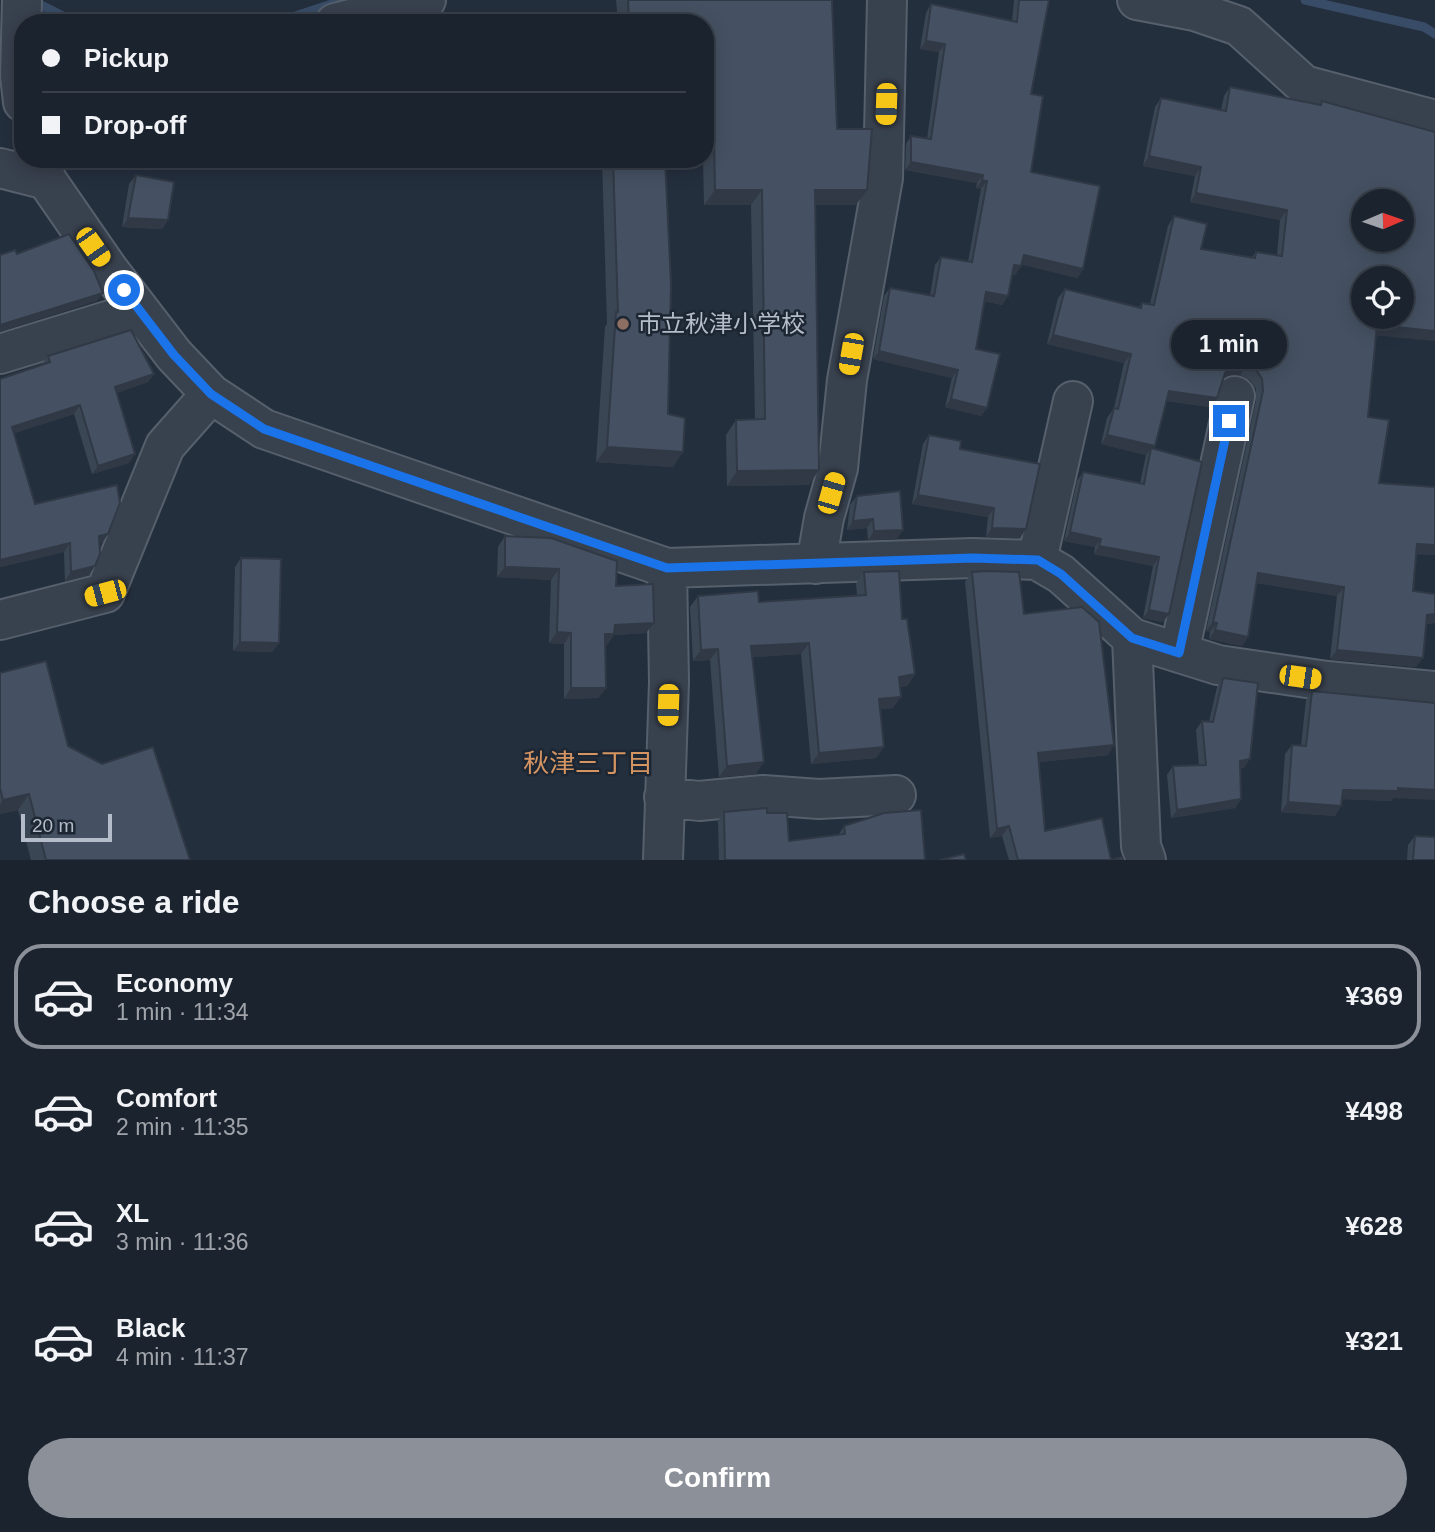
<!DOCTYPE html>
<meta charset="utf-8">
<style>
:root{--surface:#1b232e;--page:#242b36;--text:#f1f3f6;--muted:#a0a4aa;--line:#39404a;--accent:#8c9099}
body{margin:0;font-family:Helvetica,"Noto Sans JP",sans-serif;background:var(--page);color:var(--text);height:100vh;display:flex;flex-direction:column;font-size:26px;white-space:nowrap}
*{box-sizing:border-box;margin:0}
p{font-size:23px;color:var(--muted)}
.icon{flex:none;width:38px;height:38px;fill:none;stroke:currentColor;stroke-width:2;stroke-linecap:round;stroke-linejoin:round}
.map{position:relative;height:860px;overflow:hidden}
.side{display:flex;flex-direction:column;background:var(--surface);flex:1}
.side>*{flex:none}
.hud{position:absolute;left:14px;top:14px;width:700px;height:154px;border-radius:28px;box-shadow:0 4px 18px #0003,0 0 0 2px var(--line);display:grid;align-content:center;height:154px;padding:0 28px;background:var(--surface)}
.needle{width:46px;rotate:88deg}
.buttons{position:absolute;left:1351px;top:189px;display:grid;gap:14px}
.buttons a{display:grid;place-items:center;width:63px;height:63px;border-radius:50%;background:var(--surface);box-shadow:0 4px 18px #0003,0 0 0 2px var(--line);font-size:35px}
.scale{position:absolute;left:21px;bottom:18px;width:91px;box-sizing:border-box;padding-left:7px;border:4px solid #b4bcc9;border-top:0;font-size:19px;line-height:24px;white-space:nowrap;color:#b4bcc9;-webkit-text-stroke:5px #1d2633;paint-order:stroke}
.end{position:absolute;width:32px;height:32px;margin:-16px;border:9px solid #1a73e8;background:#fff;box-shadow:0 0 0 4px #fff}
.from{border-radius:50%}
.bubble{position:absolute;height:49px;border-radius:24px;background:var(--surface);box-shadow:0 4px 18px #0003,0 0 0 2px var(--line);font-size:23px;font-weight:800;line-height:49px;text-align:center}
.car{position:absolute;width:21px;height:42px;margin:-21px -10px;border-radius:9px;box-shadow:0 0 5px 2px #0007;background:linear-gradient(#f5c518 24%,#345 0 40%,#f5c518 0 76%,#345 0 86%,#f5c518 0)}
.hud b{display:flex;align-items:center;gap:24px;height:66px;font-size:26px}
.hud b+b{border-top:2px solid var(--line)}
.hud i{width:18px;height:18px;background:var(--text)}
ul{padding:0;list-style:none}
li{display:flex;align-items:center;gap:21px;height:105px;margin:0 14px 10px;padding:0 14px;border:4px solid transparent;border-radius:28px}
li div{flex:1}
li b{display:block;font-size:26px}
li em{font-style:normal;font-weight:800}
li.active{border-color:var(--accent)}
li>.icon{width:63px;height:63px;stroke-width:1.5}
h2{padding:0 28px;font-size:32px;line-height:84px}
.button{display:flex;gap:14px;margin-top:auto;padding:14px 28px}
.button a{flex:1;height:80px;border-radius:42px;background:var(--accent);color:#fff;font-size:28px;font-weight:800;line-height:80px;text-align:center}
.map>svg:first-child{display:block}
</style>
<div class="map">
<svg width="1435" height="860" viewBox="0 0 1435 860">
<rect width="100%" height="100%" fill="#242f3e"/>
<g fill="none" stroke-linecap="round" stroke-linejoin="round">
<path stroke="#394c67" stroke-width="9" d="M 31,0 L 77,23
M 1305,0 L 1424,27 L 1435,34
M 274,23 L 344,0"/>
<g stroke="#565f6c" stroke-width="42">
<path id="minor" d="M 22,0 L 20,76 L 23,102
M 1137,0 L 1195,11 L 1239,26 L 1304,85 L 1435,120
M 335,23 L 426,0
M 32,159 L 108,269 L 174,355 L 211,394 L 264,429 L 667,568 L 973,558 L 1037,560 L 1061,574 L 1132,638 L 1218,665 L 1327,681 L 1435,691
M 0,168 L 47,180
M 0,354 L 140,311
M 1037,560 L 1073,401
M 816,564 L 824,518 L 838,468 L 847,380 L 883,178 L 887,0
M 0,620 L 105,593 L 165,446 L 211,394
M 1132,638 L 1141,846 L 1146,860
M 1179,653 L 1235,396
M 664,797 L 699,801 L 763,795 L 819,799 L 896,795
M 663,860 L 669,682 L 667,568"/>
</g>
<use href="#minor" stroke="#38414e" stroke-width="38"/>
</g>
<path fill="#3b4654" d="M 616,0 L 832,0 L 837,129 L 856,205 L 815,205 L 809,485 L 727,486 L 726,435 L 736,420 L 755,420 L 751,205 L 704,205 L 703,159 L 705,159 L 705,23 L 618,23 Z
M 1014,0 L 1049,0 L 1031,94 L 1031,172 L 1083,269 L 1077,278 L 1022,264 L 1015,275 L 1012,274 L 1008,296 L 1002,305 L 984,301 L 976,349 L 987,408 L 981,416 L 945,407 L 952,378 L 873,359 L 884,296 L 890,288 L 930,295 L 935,265 L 941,257 L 968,262 L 981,189 L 976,188 L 977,183 L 905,170 L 906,144 L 911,136 L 927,139 L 939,52 L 920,49 L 926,13 L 931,4 L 1012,21 Z
M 1230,87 L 1319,105 L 1322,101 L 1376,335 L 1368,417 L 1379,483 L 1435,487 L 1435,555 L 1416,554 L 1413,591 L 1435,594 L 1435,623 L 1426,624 L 1416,667 L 1330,659 L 1337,596 L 1256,583 L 1248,637 L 1242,646 L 1209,639 L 1210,632 L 1206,631 L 1256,401 L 1256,389 L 1250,380 L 1240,375 L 1229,375 L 1223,379 L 1210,407 L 1166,401 L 1154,449 L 1169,614 L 1163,622 L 1143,618 L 1153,566 L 1094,554 L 1095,547 L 1064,541 L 1077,481 L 1083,472 L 1140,483 L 1146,455 L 1101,444 L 1107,418 L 1114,408 L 1124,363 L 1047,344 L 1058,298 L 1065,289 L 1139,307 L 1142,303 L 1150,304 L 1168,226 L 1174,216 L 1201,249 L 1252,257 L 1256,252 L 1277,255 L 1280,220 L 1190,202 L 1195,176 L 1143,166 L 1155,107 L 1161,98 L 1221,110 L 1224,96 Z
M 602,159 L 665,159 L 668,414 L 673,467 L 596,462 L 605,327 L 607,324 Z
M 136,175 L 168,220 L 162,229 L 122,227 L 129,184 Z
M 48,356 L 154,374 L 148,382 L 116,393 L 129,463 L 92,474 L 74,414 L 14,433 L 35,504 L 108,534 L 102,543 L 100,543 L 95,566 L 89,575 L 65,581 L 64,552 L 0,567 L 0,379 L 42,364 Z
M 929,435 L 960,449 L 1020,538 L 986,537 L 988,517 L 912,504 L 923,444 Z
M 857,496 L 897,539 L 868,540 L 867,528 L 847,530 L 850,505 Z
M 505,536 L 616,586 L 646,633 L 614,635 L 607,645 L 605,645 L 606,688 L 598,698 L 564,699 L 564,644 L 549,643 L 551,580 L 497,577 L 498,547 Z
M 241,558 L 279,643 L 272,652 L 233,651 L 235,567 Z
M 864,572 L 902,619 L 915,674 L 907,686 L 900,687 L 893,708 L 880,709 L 884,747 L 876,758 L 811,764 L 801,654 L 753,657 L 756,774 L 719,777 L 710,660 L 693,661 L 690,607 L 698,596 L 759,602 L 857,595 L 856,584 Z
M 972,572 L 1024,614 L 1108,755 L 1039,762 L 1045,831 L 1111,860 L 1123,860 L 1009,860 L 1002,836 L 990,838 L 965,582 Z
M 0,673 L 68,746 L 190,860 L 31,860 L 18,810 L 0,814 Z
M 1223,678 L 1244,768 L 1240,768 L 1241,799 L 1235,808 L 1171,818 L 1167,775 L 1173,766 L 1199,765 L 1196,730 L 1202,721 L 1209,722 L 1217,687 Z
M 1312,691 L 1393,798 L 1391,801 L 1342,799 L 1341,806 L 1335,816 L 1281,812 L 1285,754 L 1292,745 L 1301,746 L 1306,700 Z
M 724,812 L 767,813 L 789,841 L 839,834 L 844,826 L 925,860 L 719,860 L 718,821 Z
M 1415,836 L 1435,860 L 1407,860 L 1408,845 Z"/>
<path fill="#303945" d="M 926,41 L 945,44 L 939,52 L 920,49 Z
M 705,91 L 713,91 L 705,102 Z
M 1149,156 L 1201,167 L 1195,176 L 1143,166 Z
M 911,162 L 983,175 L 977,183 L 905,170 Z
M 982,180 L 987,181 L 981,189 L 976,188 Z
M 715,190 L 762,190 L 751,205 L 704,205 Z
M 815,190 L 867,190 L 856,205 L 804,205 Z
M 1196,193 L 1287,210 L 1280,220 L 1190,202 Z
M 128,218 L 168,220 L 162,229 L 122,227 Z
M 1024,255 L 1083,269 L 1077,278 L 1018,264 Z
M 1014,265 L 1021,266 L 1015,275 L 1008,273 Z
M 986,292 L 1008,296 L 1002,305 L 980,300 Z
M 103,293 L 97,301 L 0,332 L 0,325 Z
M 1377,325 L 1435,331 L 1435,341 L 1370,335 Z
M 1053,335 L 1131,354 L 1124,363 L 1047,344 Z
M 879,351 L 958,370 L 952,378 L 873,359 Z
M 1236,366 L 1247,366 L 1240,375 L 1229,375 L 1218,382 L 1225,373 Z
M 154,374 L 148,382 L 109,396 L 115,387 Z
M 1169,391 L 1217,398 L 1210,407 L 1162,400 Z
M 951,399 L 987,408 L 981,416 L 945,407 Z
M 80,405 L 74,414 L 6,436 L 12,427 Z
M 1107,435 L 1155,446 L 1150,454 L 1151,448 L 1146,455 L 1101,444 Z
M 607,447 L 683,452 L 673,467 L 596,462 Z
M 135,454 L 129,463 L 92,474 L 98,466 Z
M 819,470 L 809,485 L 727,486 L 737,471 Z
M 918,495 L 994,508 L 988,517 L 912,504 Z
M 873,519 L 867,528 L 847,530 L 853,521 Z
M 992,528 L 1026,529 L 1020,538 L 986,537 Z
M 903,530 L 897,539 L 868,540 L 874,531 Z
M 1070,532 L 1101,539 L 1095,547 L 1064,541 Z
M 108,534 L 102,543 L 93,544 L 99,536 Z
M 70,543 L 64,552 L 0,567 L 0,560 Z
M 1417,544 L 1435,545 L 1435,555 L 1411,553 Z
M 1099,546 L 1159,557 L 1153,566 L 1094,554 Z
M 95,566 L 89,575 L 65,581 L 71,572 Z
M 505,567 L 559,569 L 551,580 L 497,577 Z
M 1258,573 L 1344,587 L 1337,596 L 1251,582 Z
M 1149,610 L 1169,614 L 1163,622 L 1143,618 Z
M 1435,614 L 1435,623 L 1421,624 L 1427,615 Z
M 1213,622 L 1217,623 L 1210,632 L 1206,631 Z
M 654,623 L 646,633 L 614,635 L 607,645 L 597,645 L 605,634 L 615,625 Z
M 1215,630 L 1248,637 L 1242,646 L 1209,639 Z
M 557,632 L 571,633 L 564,644 L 549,643 Z
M 240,642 L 279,643 L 272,652 L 233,651 Z
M 809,643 L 801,654 L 743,658 L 751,646 Z
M 718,649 L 710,660 L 693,661 L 701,650 Z
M 1337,650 L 1423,658 L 1416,667 L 1330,659 Z
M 915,674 L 907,686 L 891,688 L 899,677 Z
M 571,688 L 606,688 L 598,698 L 564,699 Z
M 901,697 L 893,708 L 871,710 L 879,699 Z
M 1114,745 L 1108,755 L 1031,763 L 1038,753 Z
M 884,747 L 876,758 L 811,764 L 819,753 Z
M 1250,759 L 1244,768 L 1233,769 L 1240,761 Z
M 764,762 L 756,774 L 719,777 L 727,766 Z
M 1398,788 L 1435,790 L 1435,800 L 1393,798 L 1391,801 L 1336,799 L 1343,790 Z
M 29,794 L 18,810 L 0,814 L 0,805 L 3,800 Z
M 1241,799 L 1235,808 L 1171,818 L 1177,810 Z
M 1288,802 L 1341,806 L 1335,816 L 1281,812 Z
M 1009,826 L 1002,836 L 990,838 L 997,829 Z"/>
<path fill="#455162" stroke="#303945" stroke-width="2" fill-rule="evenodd" d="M 628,0 L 832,0 L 837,129 L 872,129 L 867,190 L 815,190 L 819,470 L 737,471 L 736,420 L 765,419 L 762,190 L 715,190 L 713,91 L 705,91 L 705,23 L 629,23 Z
M 1019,0 L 1049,0 L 1031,94 L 1043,96 L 1031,172 L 1100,186 L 1083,269 L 1024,255 L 1021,266 L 1014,265 L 1008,296 L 986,292 L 976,349 L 1000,354 L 987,408 L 951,399 L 958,370 L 879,351 L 890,288 L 934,296 L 941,257 L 972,262 L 987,181 L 982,180 L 983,175 L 911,162 L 911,136 L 931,139 L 945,44 L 926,41 L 931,4 L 1017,22 Z
M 1230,87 L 1321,105 L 1322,101 L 1435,132 L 1435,331 L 1377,325 L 1368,417 L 1389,420 L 1379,483 L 1435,487 L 1435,545 L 1417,544 L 1413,591 L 1435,594 L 1435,614 L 1427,615 L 1423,658 L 1337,650 L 1344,587 L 1258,573 L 1248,637 L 1215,630 L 1217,623 L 1213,622 L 1263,391 L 1262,379 L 1257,371 L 1247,366 L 1236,366 L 1225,373 L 1217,398 L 1169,391 L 1155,446 L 1107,435 L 1114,408 L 1118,409 L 1131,354 L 1053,335 L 1065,289 L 1141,308 L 1142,303 L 1154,305 L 1174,216 L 1207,224 L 1201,249 L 1255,258 L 1256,252 L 1282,256 L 1287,210 L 1196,193 L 1201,167 L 1149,156 L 1161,98 L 1226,111 ZM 1363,201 L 1402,201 L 1402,240 L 1363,240 ZM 1363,278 L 1402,278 L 1402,317 L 1363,317 Z
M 613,159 L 665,159 L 671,284 L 668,414 L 685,418 L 683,452 L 607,447 L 616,312 L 618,312 Z
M 136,175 L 174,182 L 168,220 L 128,218 Z
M 69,234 L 94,271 L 103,293 L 0,325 L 0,255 L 15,250 L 17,254 Z
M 131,330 L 154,374 L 115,387 L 135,454 L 98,466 L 80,405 L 12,427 L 35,504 L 117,485 L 120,503 L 108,534 L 99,536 L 100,554 L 95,566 L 71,572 L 70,543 L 0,560 L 0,379 L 50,362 L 48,356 Z
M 929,435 L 961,441 L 960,449 L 1040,464 L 1026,529 L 992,528 L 994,508 L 918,495 Z
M 1151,448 L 1202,462 L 1169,614 L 1149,610 L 1159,557 L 1099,546 L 1101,539 L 1070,532 L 1083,472 L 1144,484 Z
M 900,491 L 903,530 L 874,531 L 873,519 L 853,521 L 857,496 Z
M 505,536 L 551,538 L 617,561 L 616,586 L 653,584 L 654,623 L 615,625 L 614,634 L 605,634 L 606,688 L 571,688 L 571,633 L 557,632 L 559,569 L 505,567 Z
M 241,558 L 281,559 L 279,643 L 240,642 Z
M 899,571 L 902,619 L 907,619 L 915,674 L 899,677 L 901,697 L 879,699 L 884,747 L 819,753 L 809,643 L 751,646 L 764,762 L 727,766 L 718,649 L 701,650 L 698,596 L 758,591 L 759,602 L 866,595 L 864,572 Z
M 987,571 L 1019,572 L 1024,614 L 1082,607 L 1099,622 L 1114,745 L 1038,753 L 1045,831 L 1102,818 L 1111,860 L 1122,857 L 1123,860 L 1018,860 L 1009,826 L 997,829 L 972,572 Z
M 46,661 L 68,746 L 102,764 L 153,747 L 190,860 L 46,860 L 29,794 L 3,800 L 0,788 L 0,673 Z
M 1223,678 L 1258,683 L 1250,759 L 1240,761 L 1241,799 L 1177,810 L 1173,766 L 1206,765 L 1202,721 L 1213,722 Z
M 1312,691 L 1435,703 L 1435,790 L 1398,788 L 1398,791 L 1343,790 L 1341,806 L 1288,802 L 1292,745 L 1306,746 Z
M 767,808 L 767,813 L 787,813 L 789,841 L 845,834 L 844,826 L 884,813 L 921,810 L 925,860 L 725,860 L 724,812 Z
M 1415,836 L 1435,837 L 1435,860 L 1413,860 Z
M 964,854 L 966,860 L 940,860 Z"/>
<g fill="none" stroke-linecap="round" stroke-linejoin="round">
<path stroke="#1a73e8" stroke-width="9" d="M 124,290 L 174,355 L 211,394 L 264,429 L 667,568 L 973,558 L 1038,560 L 1061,574 L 1132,638 L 1179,653 L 1229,421"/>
</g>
<circle fill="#8d6e63" stroke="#1d2633" stroke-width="2.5" cx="623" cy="324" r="7"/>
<g text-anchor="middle" stroke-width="5" stroke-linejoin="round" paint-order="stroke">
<g font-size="24" fill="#b4bcc9" stroke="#1d2633" text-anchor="start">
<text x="637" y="332">市立秋津小学校</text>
</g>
<g font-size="26" fill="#d59563" stroke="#1d2633">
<text x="588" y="772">秋津三丁目</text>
</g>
</g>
</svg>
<div class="buttons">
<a><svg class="needle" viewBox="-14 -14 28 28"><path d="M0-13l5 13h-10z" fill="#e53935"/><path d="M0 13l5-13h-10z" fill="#a0a4aa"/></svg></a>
<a><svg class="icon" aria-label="locate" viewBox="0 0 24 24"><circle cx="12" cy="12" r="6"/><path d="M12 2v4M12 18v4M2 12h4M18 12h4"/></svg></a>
</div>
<div class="scale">20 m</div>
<i class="end from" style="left:124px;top:290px"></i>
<i class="end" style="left:1229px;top:421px"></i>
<div class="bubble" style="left:1171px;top:320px;width:116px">1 min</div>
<i class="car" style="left:886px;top:104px;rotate:182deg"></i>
<i class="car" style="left:93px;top:247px;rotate:145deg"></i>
<i class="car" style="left:851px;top:354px;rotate:190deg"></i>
<i class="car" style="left:831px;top:493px;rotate:16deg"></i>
<i class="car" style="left:105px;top:593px;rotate:255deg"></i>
<i class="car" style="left:1300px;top:677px;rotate:98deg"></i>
<i class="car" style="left:668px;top:705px;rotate:182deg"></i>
<div class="hud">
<b><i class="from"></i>Pickup</b>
<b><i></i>Drop-off</b>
</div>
</div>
<section class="side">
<h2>Choose a ride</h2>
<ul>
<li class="active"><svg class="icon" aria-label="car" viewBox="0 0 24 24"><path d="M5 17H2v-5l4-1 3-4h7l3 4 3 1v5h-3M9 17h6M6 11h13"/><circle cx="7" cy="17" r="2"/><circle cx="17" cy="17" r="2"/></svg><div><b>Economy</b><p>1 min · 11:34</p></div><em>¥369</em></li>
<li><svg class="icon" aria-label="car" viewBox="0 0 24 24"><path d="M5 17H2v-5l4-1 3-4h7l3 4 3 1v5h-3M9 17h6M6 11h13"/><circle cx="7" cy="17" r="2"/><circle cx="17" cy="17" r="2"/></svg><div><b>Comfort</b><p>2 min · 11:35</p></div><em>¥498</em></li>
<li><svg class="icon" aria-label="car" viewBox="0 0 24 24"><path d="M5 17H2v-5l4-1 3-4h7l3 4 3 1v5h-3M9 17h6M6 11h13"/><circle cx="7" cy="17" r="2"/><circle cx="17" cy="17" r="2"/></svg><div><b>XL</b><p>3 min · 11:36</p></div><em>¥628</em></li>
<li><svg class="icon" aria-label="car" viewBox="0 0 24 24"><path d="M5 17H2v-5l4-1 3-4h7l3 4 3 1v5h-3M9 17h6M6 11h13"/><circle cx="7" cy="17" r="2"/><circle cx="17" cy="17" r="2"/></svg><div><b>Black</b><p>4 min · 11:37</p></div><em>¥321</em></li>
</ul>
<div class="button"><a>Confirm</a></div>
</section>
